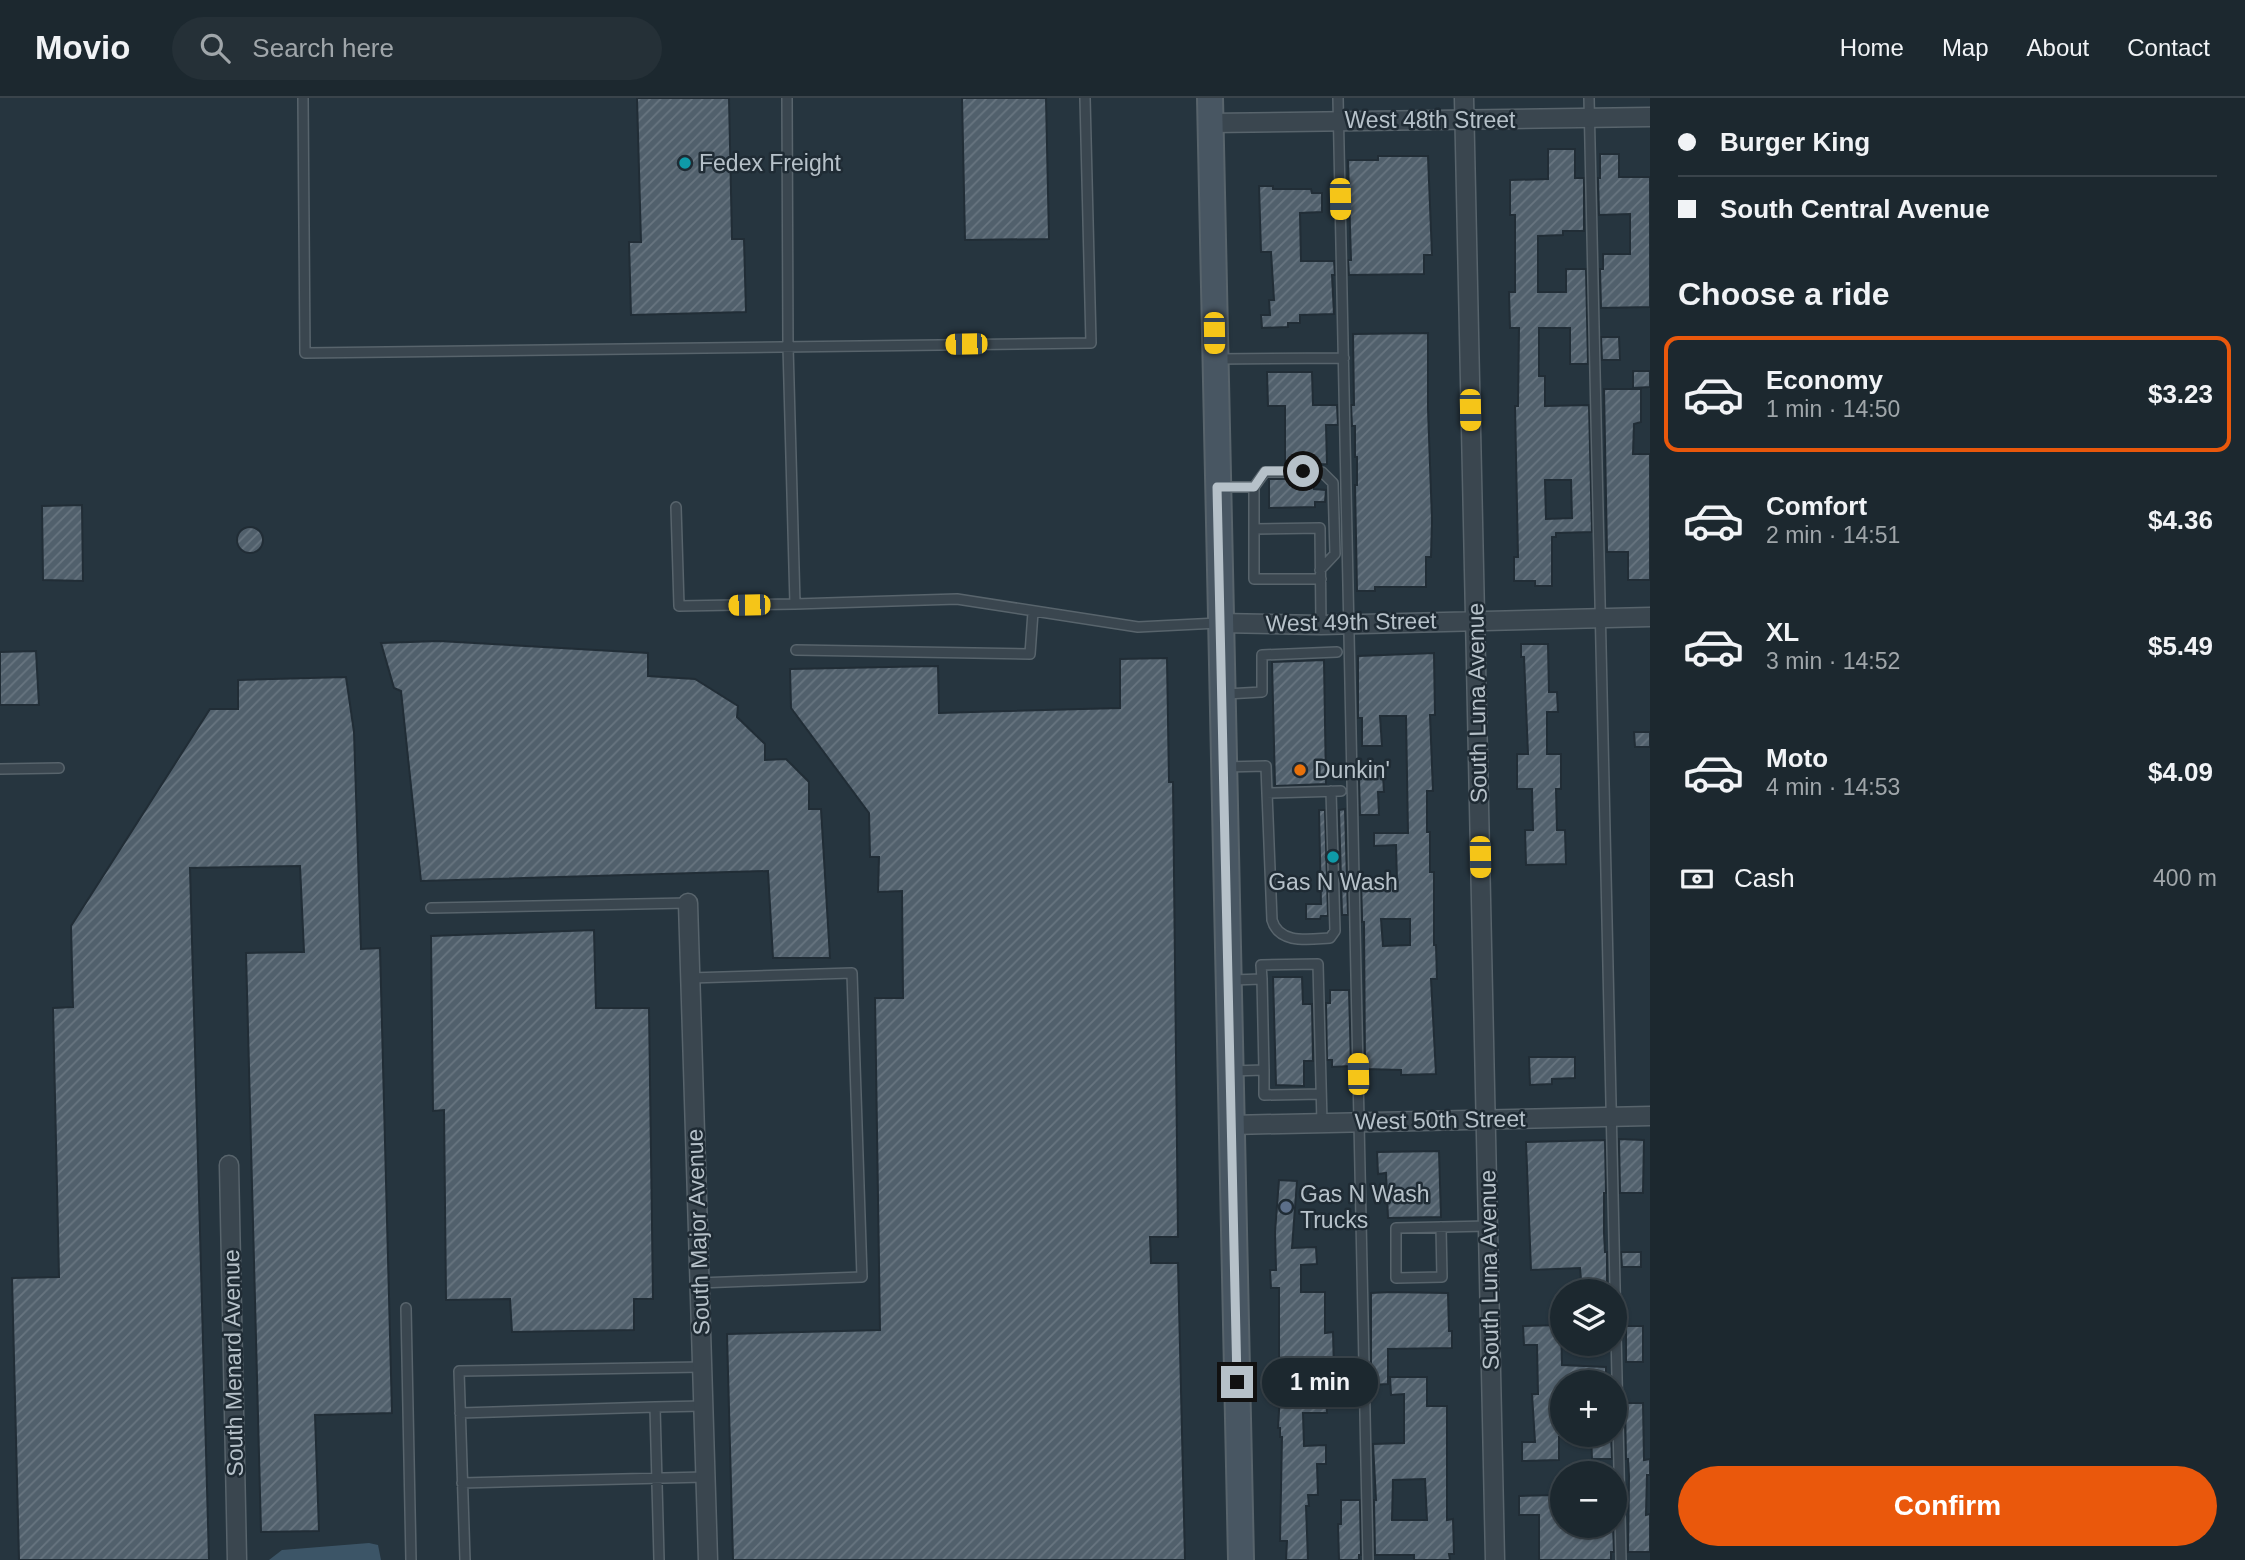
<!DOCTYPE html>
<meta charset="utf-8">
<style>
:root{--surface:#1c282f;--page:#253037;--text:#f1f3f6;--muted:#a0a6aa;--line:#3a444b;--accent:#ea580c}
body{margin:0;font-family:Helvetica,sans-serif;background:var(--page);color:var(--text);height:100vh;display:flex;flex-direction:column;font-size:26px;white-space:nowrap}
*{box-sizing:border-box;margin:0}
p{font-size:23px;color:var(--muted)}
.icon{flex:none;width:38px;height:38px;fill:none;stroke:currentColor;stroke-width:2;stroke-linecap:round;stroke-linejoin:round}
.map{position:relative;flex:1;overflow:hidden}
.panel{display:flex;flex-direction:column;background:var(--surface);width:595px}
.panel>*{flex:none}
.top-card{display:grid;align-content:center;height:154px;padding:0 28px;background:var(--surface)}
.tools{position:absolute;left:1550px;top:1181px;display:grid;gap:14px}
.tools a{display:grid;place-items:center;width:77px;height:77px;border-radius:50%;background:var(--surface);box-shadow:0 2px 5px #0004,0 0 0 2px var(--line);font-size:35px}
.end{position:absolute;width:32px;height:32px;margin:-16px;border:9px solid #b6c1c9;background:#111;box-shadow:0 0 0 4px #111}
.from{border-radius:50%}
.bubble{position:absolute;height:49px;border-radius:24px;background:var(--surface);box-shadow:0 2px 5px #0004,0 0 0 2px var(--line);font-size:23px;font-weight:700;line-height:49px;text-align:center}
.car{position:absolute;width:21px;height:42px;margin:-21px -10px;border-radius:9px;box-shadow:0 0 5px 2px #0007;background:linear-gradient(#f5c518 24%,#345 0 40%,#f5c518 0 76%,#345 0 86%,#f5c518 0)}
.top-card b{display:flex;align-items:center;gap:24px;height:66px;font-size:26px}
.top-card b+b{border-top:2px solid var(--line)}
.top-card i{width:18px;height:18px;background:var(--text)}
ul{padding:0;list-style:none}
li{display:flex;align-items:center;gap:21px;height:116px;margin:0 14px 10px;padding:0 14px;border:4px solid transparent;border-radius:14px}
li div{flex:1}
li b{display:block;font-size:26px}
li em{font-style:normal;font-weight:700}
li.active{border-color:var(--accent)}
li>.icon{width:63px;height:63px;stroke-width:1.5}
h2{padding:0 28px;font-size:32px;line-height:84px}
.pay{display:flex;align-items:center;gap:18px;height:77px;padding:0 28px;font-size:26px}
.pay p{margin-inline-start:auto}
.primary-button{display:flex;gap:14px;margin-top:auto;padding:14px 28px}
.primary-button a{flex:1;height:80px;border-radius:42px;background:var(--accent);color:#fff;font-size:28px;font-weight:700;line-height:80px;text-align:center}
header{display:flex;align-items:center;gap:42px;box-sizing:border-box;height:98px;padding:0 35px;background:var(--surface);border-bottom:2px solid var(--line)}
header strong{font-size:33px}
nav{display:flex;gap:38px;margin-inline-start:auto;font-size:24px}
.search{width:490px;height:63px;background:var(--page);display:flex;align-items:center;gap:18px;box-sizing:border-box;padding:0 24px;border-radius:38px;color:var(--muted);font-size:26px}
main{display:flex;flex:1;min-height:0}
.map>svg:first-child{display:block}
</style>
<header>
<strong>Movio</strong>
<div class="search"><svg class="icon" aria-label="search" viewBox="0 0 24 24"><circle cx="10" cy="10" r="6"/><path d="M15 15l6 6"/></svg>Search here</div>
<nav><a>Home</a><a>Map</a><a>About</a><a>Contact</a></nav>
</header>
<main>
<div class="map">
<svg width="1650" height="1462" viewBox="0 0 1650 1462">
<defs>
<pattern id="building-hatch" width="6" height="6" patternUnits="userSpaceOnUse" patternTransform="scale(1.75)"><rect width="6" height="6" fill="#51606c"/><path d="M-1 1l2-2M0 6l6-6M5 7l2-2" fill="none" stroke="#687580"/></pattern>
</defs>
<rect width="100%" height="100%" fill="#26353f"/>
<path fill="#3c5567" d="M 369,1445 L 378,1447 L 381,1462 L 269,1462 L 282,1452 Z"/>
<path fill="url(#building-hatch)" stroke="#212d36" stroke-width="2" fill-rule="evenodd" d="M 637,0 L 729,0 L 732,141 L 744,141 L 746,214 L 631,217 L 629,144 L 641,144 Z
M 962,0 L 1046,0 L 1049,141 L 965,142 Z
M 1548,51 L 1575,51 L 1575,80 L 1584,80 L 1584,133 L 1563,133 L 1563,137 L 1538,138 L 1538,194 L 1566,194 L 1566,171 L 1586,171 L 1588,266 L 1570,266 L 1570,230 L 1539,230 L 1539,278 L 1545,278 L 1545,308 L 1589,307 L 1592,434 L 1556,435 L 1556,439 L 1552,439 L 1552,488 L 1535,488 L 1535,483 L 1514,483 L 1514,459 L 1518,459 L 1515,308 L 1518,308 L 1519,230 L 1510,230 L 1509,194 L 1515,194 L 1515,117 L 1510,117 L 1510,82 L 1548,81 ZM 1545,382 L 1571,382 L 1572,420 L 1546,421 Z
M 1600,56 L 1619,56 L 1619,79 L 1650,79 L 1650,209 L 1601,210 L 1600,171 L 1603,171 L 1603,156 L 1630,156 L 1630,116 L 1599,117 L 1598,80 L 1600,80 Z
M 1378,58 L 1428,58 L 1432,157 L 1424,157 L 1424,176 L 1349,177 L 1348,162 L 1351,162 L 1348,62 L 1378,62 Z
M 1259,88 L 1273,88 L 1273,91 L 1311,91 L 1312,95 L 1322,95 L 1322,114 L 1300,115 L 1301,163 L 1334,163 L 1335,177 L 1332,177 L 1334,216 L 1300,217 L 1300,225 L 1288,225 L 1288,229 L 1262,230 L 1261,217 L 1270,217 L 1269,202 L 1274,202 L 1271,154 L 1261,154 Z
M 1428,235 L 1428,311 L 1432,422 L 1431,459 L 1426,459 L 1426,489 L 1375,489 L 1375,493 L 1357,493 L 1355,387 L 1357,387 L 1357,359 L 1355,359 L 1355,328 L 1352,328 L 1351,307 L 1354,307 L 1353,236 Z
M 1601,239 L 1619,239 L 1620,262 L 1602,262 Z
M 1633,273 L 1650,273 L 1650,289 L 1633,290 Z
M 1267,274 L 1312,274 L 1313,307 L 1337,307 L 1338,327 L 1326,327 L 1327,366 L 1285,367 L 1285,308 L 1268,308 Z
M 1604,291 L 1641,291 L 1641,324 L 1634,326 L 1633,356 L 1650,356 L 1650,482 L 1628,482 L 1628,454 L 1607,454 Z
M 1269,381 L 1314,381 L 1314,391 L 1326,392 L 1325,404 L 1315,404 L 1315,409 L 1269,410 Z
M 82,407 L 83,483 L 43,482 L 42,408 Z
M237 442a13 13 0 1 1 26 0a13 13 0 1 1-26 0Z
M 439,543 L 648,555 L 648,578 L 695,581 L 738,608 L 737,619 L 765,646 L 765,662 L 786,661 L 809,684 L 809,711 L 821,711 L 830,860 L 773,860 L 768,773 L 421,783 L 401,593 L 394,590 L 381,545 Z
M 1521,546 L 1548,546 L 1549,594 L 1557,594 L 1558,614 L 1547,614 L 1547,656 L 1561,656 L 1561,691 L 1556,691 L 1557,732 L 1565,732 L 1566,766 L 1526,767 L 1525,732 L 1533,732 L 1532,691 L 1517,691 L 1517,656 L 1528,656 L 1524,559 L 1521,559 Z
M 36,553 L 39,607 L 0,607 L 0,554 Z
M 1434,555 L 1435,617 L 1430,617 L 1433,693 L 1427,693 L 1427,734 L 1430,734 L 1430,774 L 1434,774 L 1434,847 L 1436,847 L 1437,881 L 1431,881 L 1436,976 L 1401,977 L 1401,972 L 1365,971 L 1364,824 L 1362,824 L 1362,817 L 1361,784 L 1397,783 L 1396,747 L 1374,748 L 1374,735 L 1408,735 L 1406,618 L 1380,618 L 1382,648 L 1362,648 L 1362,620 L 1358,620 L 1358,558 ZM 1381,821 L 1410,821 L 1410,847 L 1383,848 Z
M 1167,560 L 1169,684 L 1173,684 L 1178,1139 L 1150,1139 L 1151,1165 L 1178,1165 L 1185,1462 L 733,1462 L 727,1236 L 880,1232 L 875,900 L 903,900 L 902,793 L 878,794 L 879,759 L 870,759 L 869,715 L 791,610 L 790,571 L 938,568 L 939,615 L 1120,610 L 1120,561 Z
M 1324,562 L 1326,686 L 1275,688 L 1272,564 Z
M 346,579 L 354,634 L 361,851 L 380,850 L 392,1315 L 315,1317 L 319,1433 L 261,1434 L 246,855 L 304,854 L 300,768 L 190,770 L 209,1462 L 19,1462 L 12,1180 L 59,1179 L 53,910 L 73,909 L 71,828 L 210,611 L 238,611 L 238,582 Z
M 1634,634 L 1650,634 L 1650,649 L 1635,649 Z
M 1383,678 L 1384,694 L 1378,694 L 1379,717 L 1360,717 L 1359,679 Z
M 1345,711 L 1348,817 L 1342,817 L 1339,712 Z
M 1319,712 L 1325,712 L 1328,818 L 1321,818 L 1320,821 L 1306,821 L 1306,806 L 1321,806 Z
M 594,832 L 596,910 L 649,910 L 653,1201 L 634,1201 L 634,1232 L 512,1234 L 510,1201 L 446,1202 L 444,1012 L 433,1013 L 431,838 Z
M 1273,879 L 1302,879 L 1303,906 L 1312,906 L 1313,963 L 1304,963 L 1304,988 L 1276,987 Z
M 1330,892 L 1349,892 L 1351,968 L 1332,969 L 1332,962 L 1327,962 L 1326,905 L 1330,905 Z
M 1529,959 L 1575,959 L 1575,980 L 1552,981 L 1552,986 L 1530,987 Z
M 1619,1041 L 1644,1042 L 1643,1095 L 1620,1095 Z
M 1605,1042 L 1606,1095 L 1604,1095 L 1604,1135 L 1605,1154 L 1607,1154 L 1607,1194 L 1582,1194 L 1580,1170 L 1531,1172 L 1526,1044 Z
M 1439,1053 L 1441,1119 L 1388,1120 L 1386,1075 L 1378,1076 L 1377,1054 Z
M 1279,1082 L 1297,1083 L 1292,1150 L 1316,1149 L 1317,1166 L 1301,1167 L 1301,1194 L 1325,1194 L 1325,1235 L 1333,1234 L 1334,1273 L 1357,1273 L 1357,1287 L 1355,1289 L 1326,1289 L 1327,1315 L 1303,1315 L 1304,1348 L 1326,1347 L 1326,1366 L 1317,1366 L 1318,1397 L 1308,1397 L 1309,1408 L 1306,1408 L 1308,1462 L 1286,1462 L 1287,1443 L 1280,1443 L 1282,1339 L 1280,1339 L 1280,1330 L 1278,1330 L 1280,1296 L 1277,1296 L 1276,1275 L 1279,1275 L 1279,1190 L 1271,1190 L 1270,1172 L 1276,1172 L 1275,1134 Z
M 1621,1154 L 1641,1154 L 1641,1169 L 1622,1169 Z
M 1389,1194 L 1448,1195 L 1449,1233 L 1452,1233 L 1452,1250 L 1388,1251 L 1388,1286 L 1371,1287 L 1371,1195 Z
M 1561,1227 L 1562,1267 L 1606,1269 L 1606,1284 L 1563,1284 L 1563,1339 L 1559,1339 L 1559,1362 L 1522,1363 L 1522,1344 L 1535,1344 L 1532,1296 L 1538,1296 L 1537,1247 L 1524,1247 L 1523,1228 Z
M 1626,1228 L 1643,1228 L 1643,1264 L 1626,1264 Z
M 1390,1279 L 1427,1279 L 1427,1308 L 1447,1308 L 1447,1422 L 1453,1421 L 1454,1456 L 1449,1456 L 1450,1462 L 1414,1462 L 1414,1457 L 1375,1457 L 1374,1402 L 1376,1402 L 1373,1346 L 1404,1345 L 1404,1296 L 1391,1297 ZM 1425,1381 L 1427,1422 L 1392,1422 L 1393,1382 Z
M 1625,1305 L 1643,1305 L 1644,1362 L 1650,1361 L 1650,1377 L 1647,1377 L 1646,1417 L 1650,1416 L 1650,1454 L 1628,1454 L 1629,1378 L 1628,1361 L 1626,1361 Z
M 1591,1337 L 1611,1337 L 1612,1361 L 1592,1361 Z
M 1557,1397 L 1557,1424 L 1563,1424 L 1563,1428 L 1613,1428 L 1614,1454 L 1611,1454 L 1611,1462 L 1539,1462 L 1539,1417 L 1519,1417 L 1519,1398 Z
M 1341,1402 L 1360,1402 L 1361,1457 L 1359,1457 L 1359,1462 L 1339,1462 L 1338,1426 L 1341,1426 Z"/>
<g fill="none" stroke-linecap="round" stroke-linejoin="round">
<g stroke="#58646c" stroke-width="12">
<path id="service" d="M 303,0 L 305,255 L 1091,245 L 1085,0
M 787,0 L 788,248 L 795,506 L 957,501 L 1138,529 L 1218,525
M 1338,0 L 1368,1462
M 1589,0 L 1621,1462
M 1216,261 L 1344,260
M 1219,389 L 1254,389 L 1254,431 L 1320,430 L 1321,527
M 1254,389 L 1265,374 L 1322,374 L 1333,385 L 1335,456 L 1320,472
M 676,409 L 679,508 L 795,506
M 1254,431 L 1254,481 L 1321,481
M 796,552 L 1030,556 L 1033,514
M 1226,596 L 1262,594 L 1262,557 L 1337,554
M 1224,669 L 1266,668 L 1267,695 L 1341,693
M 0,671 L 59,670
M 1267,695 L 1272,822 C 1279,847 1310,841 1330,840 L 1335,833 L 1331,693
M 431,810 L 688,805
M 690,880 L 852,875 L 862,1179 L 699,1185
M 1262,881 L 1261,867 L 1318,866 L 1322,1025
M 1264,972 L 1264,997 L 1321,996
M 1231,973 L 1264,972 L 1262,881 L 1232,882
M 1441,1129 L 1442,1179 L 1396,1180 L 1396,1130 L 1488,1128
M 406,1210 L 411,1462
M 655,1309 L 703,1308
M 460,1315 L 655,1309 L 659,1462
M 462,1385 L 705,1379
M 465,1462 L 459,1273 L 702,1269"/>
</g>
<g stroke="#58646c" stroke-width="21">
<path id="minor" d="M 1464,0 L 1495,1462
M 1211,25 L 1650,19
M 1220,525 L 1321,527 L 1650,519
M 688,805 L 708,1462
M 1231,1027 L 1650,1018
M 229,1067 L 237,1462"/>
</g>
<g stroke="#58646c" stroke-width="28">
<path id="secondary" d="M 1210,0 L 1241,1462"/>
</g>
<use href="#service" stroke="#3a464f" stroke-width="9"/>
<use href="#minor" stroke="#3a464f" stroke-width="18"/>
<use href="#secondary" stroke="#485662" stroke-width="24"/>
</g>
<g fill="none" stroke-linecap="round" stroke-linejoin="round">
<path stroke="#b6c1c9" stroke-width="9" d="M 1237,1284 L 1217,389 L 1254,389 L 1265,373 L 1303,373"/>
</g>
<g fill="#0f9aa8" stroke="#1f2b34" stroke-width="2.5">
<circle cx="685" cy="65" r="7"/>
<circle cx="1333" cy="759" r="7"/>
</g>
<circle fill="#e8710a" stroke="#1f2b34" stroke-width="2.5" cx="1300" cy="672" r="7"/>
<circle fill="#5c6f8a" stroke="#1f2b34" stroke-width="2.5" cx="1286" cy="1109" r="7"/>
<g text-anchor="middle" stroke-width="5" stroke-linejoin="round" paint-order="stroke">
<g font-size="23" fill="#b6c1c9" stroke="#1f2b34">
<text x="1430" y="30">West 48th Street</text>
<text transform="translate(1351 524) rotate(-1)" y="8">West 49th Street</text>
<text transform="translate(1477 605) rotate(-91)" y="8">South Luna Avenue</text>
<text transform="translate(1440 1022) rotate(-1)" y="8">West 50th Street</text>
<text transform="translate(698 1134) rotate(-92)" y="8">South Major Avenue</text>
<text transform="translate(1489 1172) rotate(-91)" y="8">South Luna Avenue</text>
<text transform="translate(233 1265) rotate(-91)" y="8">South Menard Avenue</text>
</g>
<g font-size="23" fill="#b6c1c9" stroke="#1f2b34" text-anchor="start">
<text x="699" y="73">Fedex Freight</text>
<text x="1314" y="680">Dunkin'</text>
<text x="1333" y="792" text-anchor="middle">Gas N Wash</text>
<text x="1300" y="1104">Gas N Wash<tspan x="1300" dy="26">Trucks</tspan></text>
</g>
</g>
</svg>
<div class="tools">
<a><svg class="icon" aria-label="layers" viewBox="0 0 24 24"><path d="M12 4l9 5-9 5-9-5zM3 14l9 5 9-5"/></svg></a>
<a>+</a>
<a>−</a>
</div>
<i class="end from" style="left:1303px;top:373px"></i>
<i class="end" style="left:1237px;top:1284px"></i>
<div class="bubble" style="left:1262px;top:1260px;width:116px">1 min</div>
<i class="car" style="left:1340px;top:101px;rotate:179deg"></i>
<i class="car" style="left:1214px;top:235px;rotate:179deg"></i>
<i class="car" style="left:966px;top:246px;rotate:269deg"></i>
<i class="car" style="left:1470px;top:312px;rotate:179deg"></i>
<i class="car" style="left:749px;top:507px;rotate:269deg"></i>
<i class="car" style="left:1480px;top:759px;rotate:179deg"></i>
<i class="car" style="left:1358px;top:976px;rotate:359deg"></i>
</div>
<section class="panel">
<div class="top-card">
<b><i class="from"></i>Burger King</b>
<b><i></i>South Central Avenue</b>
</div>
<h2>Choose a ride</h2>
<ul>
<li class="active"><svg class="icon" aria-label="car" viewBox="0 0 24 24"><path d="M5 17H2v-5l4-1 3-4h7l3 4 3 1v5h-3M9 17h6M6 11h13"/><circle cx="7" cy="17" r="2"/><circle cx="17" cy="17" r="2"/></svg><div><b>Economy</b><p>1 min · 14:50</p></div><em>$3.23</em></li>
<li><svg class="icon" aria-label="car" viewBox="0 0 24 24"><path d="M5 17H2v-5l4-1 3-4h7l3 4 3 1v5h-3M9 17h6M6 11h13"/><circle cx="7" cy="17" r="2"/><circle cx="17" cy="17" r="2"/></svg><div><b>Comfort</b><p>2 min · 14:51</p></div><em>$4.36</em></li>
<li><svg class="icon" aria-label="car" viewBox="0 0 24 24"><path d="M5 17H2v-5l4-1 3-4h7l3 4 3 1v5h-3M9 17h6M6 11h13"/><circle cx="7" cy="17" r="2"/><circle cx="17" cy="17" r="2"/></svg><div><b>XL</b><p>3 min · 14:52</p></div><em>$5.49</em></li>
<li><svg class="icon" aria-label="car" viewBox="0 0 24 24"><path d="M5 17H2v-5l4-1 3-4h7l3 4 3 1v5h-3M9 17h6M6 11h13"/><circle cx="7" cy="17" r="2"/><circle cx="17" cy="17" r="2"/></svg><div><b>Moto</b><p>4 min · 14:53</p></div><em>$4.09</em></li>
</ul>
<div class="pay"><svg class="icon" aria-label="cash" viewBox="0 0 24 24"><path d="M3 7h18v10H3z"/><circle cx="12" cy="12" r="2"/></svg>Cash<p>400 m</p></div>
<div class="primary-button"><a>Confirm</a></div>
</section>
</main>
